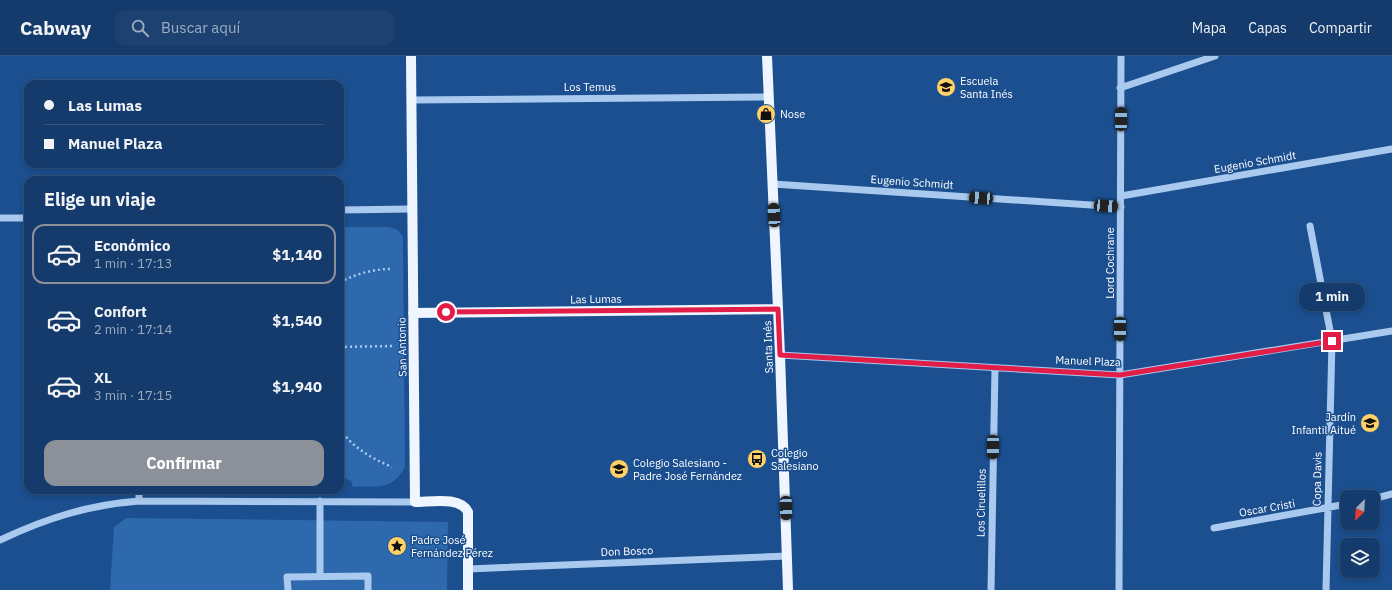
<!DOCTYPE html>
<html lang="es">
<meta charset="utf-8">
<style>
:root{--surface:#143b6b;--page:#1d4271;--text:#f1f3f6;--muted:#9dadc1;--line:#33557e;--accent:#8c9099}
body{margin:0;font-family:"IBM Plex Sans",sans-serif;background:var(--page);color:var(--text);height:100vh;display:flex;flex-direction:column;font-size:15px;white-space:nowrap}
*{box-sizing:border-box;margin:0}
p{font-size:13px;color:var(--muted)}
.icon{flex:none;width:22px;height:22px;fill:none;stroke:currentColor;stroke-width:2;stroke-linecap:round;stroke-linejoin:round}
.map{position:relative;flex:1;overflow:hidden}
.side{position:absolute;left:24px;top:120px;width:320px;height:318px;display:flex;flex-direction:column;background:var(--surface);border-radius:12px;box-shadow:0 2px 6px #0003,0 0 0 1px var(--line)}
.side>*{flex:none}
.top-card{position:absolute;left:24px;top:24px;width:320px;height:88px;border-radius:12px;box-shadow:0 2px 6px #0003,0 0 0 1px var(--line);display:grid;align-content:center;height:88px;padding:0 20px;background:var(--surface)}
.needle{width:26px;rotate:204deg}
.controls{position:absolute;left:1340px;top:434px;display:grid;gap:8px}
.controls a{display:grid;place-items:center;width:40px;height:40px;border-radius:8px;background:var(--surface);box-shadow:0 2px 6px #0003,0 0 0 1px var(--line);font-size:20px}
.end{position:absolute;width:18px;height:18px;margin:-9px;border:5px solid #e11d48;background:#fff;box-shadow:0 0 0 2px #fff}
.from{border-radius:50%}
.bubble{position:absolute;height:28px;border-radius:12px;background:var(--surface);box-shadow:0 2px 6px #0003,0 0 0 1px var(--line);font-size:13px;font-weight:700;line-height:28px;text-align:center}
.car{position:absolute;width:12px;height:24px;margin:-12px -6px;border-radius:5px;box-shadow:0 0 3px 1px #0007;background:linear-gradient(#222 24%,#8ab4d8 0 40%,#222 0 76%,#8ab4d8 0 86%,#222 0)}
.top-card b{display:flex;align-items:center;gap:14px;height:38px;font-size:15px}
.top-card b+b{border-top:1px solid var(--line)}
.top-card i{width:10px;height:10px;background:var(--text)}
ul{padding:0;list-style:none}
li{display:flex;align-items:center;gap:12px;height:60px;margin:0 8px 6px;padding:0 12px;border:2px solid transparent;border-radius:12px}
li div{flex:1}
li b{display:block;font-size:15px}
li em{font-style:normal;font-weight:700}
li.current{border-color:var(--accent)}
li>.icon{width:36px;height:36px;stroke-width:1.5}
h2{padding:0 20px;font-size:18px;line-height:48px}
.button{display:flex;gap:8px;margin-top:auto;padding:8px 20px}
.button a{flex:1;height:46px;border-radius:12px;background:var(--accent);color:#fff;font-size:16px;font-weight:700;line-height:46px;text-align:center}
header{display:flex;align-items:center;gap:24px;box-sizing:border-box;height:56px;padding:0 20px;background:var(--surface);border-bottom:1px solid var(--line)}
header strong{font-size:19px}
nav{display:flex;gap:22px;margin-inline-start:auto;font-size:14px}
.search{width:280px;height:36px;background:var(--page);display:flex;align-items:center;gap:10px;box-sizing:border-box;padding:0 14px;border-radius:12px;color:var(--muted);font-size:15px}
.map>svg:first-child{display:block}
</style>
<header>
<strong>Cabway</strong>
<div class="search"><svg class="icon" aria-label="search" viewBox="0 0 24 24"><circle cx="10" cy="10" r="6"/><path d="M15 15l6 6"/></svg>Buscar aquí</div>
<nav><a>Mapa</a><a>Capas</a><a>Compartir</a></nav>
</header>
<div class="map">
<svg width="1392" height="534" viewBox="0 0 1392 534">
<rect width="100%" height="100%" fill="#1b4f8f"/>
<path fill="#2e69ad" d="M 340,171 L 389,171 L 398,174 L 403,181 L 405,411 C 392,435 377,430 353,431 L 351,425 L 343,421 L 340,417 Z
M 126,462 L 448,466 L 447,534 L 110,534 L 114,471 Z"/>
<g fill="none" stroke-linecap="round" stroke-linejoin="round">
<path stroke="#a9c9ee" stroke-width="2.5" stroke-dasharray="2 3" stroke-linecap="butt" d="M 340,226 C 356,218 373,213 391,213
M 340,291 L 392,290
M 340,373 C 353,392 371,402 392,411"/>
<path stroke="#a9c9ee" stroke-width="7" d="M 1120,32 L 1215,0
M 411,44 L 769,41
M 773,128 L 1121,151
M 1121,140 L 1392,93
M 340,154 L 412,153
M 0,162 L 28,162
M 1310,170 L 1332,285 L 1326,534
M 780,299 L 1120,319 L 1392,275
M 139,434 L 139,445
M 1373,443 L 1392,438
M 320,445 L 320,520
M 1214,472 L 1347,448
M 0,484 C 47,462 88,449 139,445 L 415,446
M 468,513 L 787,500
M 288,534 L 287,521 L 368,520 L 368,534
M 991,534 L 995,312
M 1119,534 L 1121,0"/>
<path stroke="#f0f6ff" stroke-width="10" d="M 411,0 L 415,446 C 431,446 460,440 468,456 L 468,534
M 767,0 L 780,299 L 788,534
M 413,257 L 778,253"/>
</g>
<g fill="none" stroke-linecap="round" stroke-linejoin="round">
<path stroke="#e11d48" stroke-width="5" d="M 446,256 L 778,253 L 780,299 L 1120,319 L 1332,285"/>
</g>
<defs>
<g id="school-disc" transform="scale(1)"><circle r="9.5" fill="#ffd166" stroke="#1b4f8f"/><path d="M0-5L7-2L0 1L-7-2ZM-4 1L0 2.5L4 1V4Q0 6-4 4Z" fill="#111"/></g>
<g id="shop-disc" transform="scale(1)"><circle r="9.5" fill="#ffd166" stroke="#1b4f8f"/><path d="M-5-2.5h2.3a2.7 3.5 0 0 1 5.4 0H5L5.5 6h-11ZM-1.5-2.5h3a1.5 2.3 0 0 0-3 0Z" fill="#111"/></g>
<g id="bus-disc" transform="scale(1)"><circle r="9.5" fill="#ffd166" stroke="#1b4f8f"/><path d="M-5-6H5V4H4V6H2V4H-2V6H-4V4H-5ZM-3.5-4V0h7V-4ZM-3.5 1.2v1.5H-2V1.2ZM2 1.2v1.5H3.5V1.2Z" fill="#111"/></g>
<g id="sight-disc" transform="scale(1)"><circle r="9.5" fill="#ffd166" stroke="#1b4f8f"/><path d="M0-6L1.8-2.2L6-1.7L2.9 1.2L3.7 5.4L0 3.3L-3.7 5.4L-2.9 1.2L-6-1.7L-1.8-2.2Z" fill="#111"/></g>
</defs>
<g fill-rule="evenodd">
<use href="#school-disc" x="946" y="31"/>
<use href="#shop-disc" x="766" y="58"/>
<use href="#school-disc" x="1370" y="367"/>
<use href="#bus-disc" x="757" y="403"/>
<use href="#school-disc" x="619" y="413"/>
<use href="#sight-disc" x="397" y="490"/>
</g>
<g text-anchor="middle" stroke-width="3" stroke-linejoin="round" paint-order="stroke">
<g font-size="11" fill="#fff" stroke="#1b4f8f" text-anchor="start">
<text x="960" y="29">Escuela<tspan x="960" dy="13">Santa Inés</tspan></text>
<text x="780" y="62">Nose</text>
<text x="1356" y="365" text-anchor="end">Jardín<tspan x="1356" dy="13">Infantil Aitué</tspan></text>
<text x="771" y="401">Colegio<tspan x="771" dy="13">Salesiano</tspan></text>
<text x="633" y="411">Colegio Salesiano -<tspan x="633" dy="13">Padre José Fernández</tspan></text>
<text x="411" y="488">Padre José<tspan x="411" dy="13">Fernández Pérez</tspan></text>
</g>
<g font-size="11" fill="#fff" stroke="#1b4f8f">
<text x="590" y="35">Los Temus</text>
<text transform="translate(1255 106) rotate(-10)" y="4">Eugenio Schmidt</text>
<text transform="translate(912 126) rotate(4)" y="4">Eugenio Schmidt</text>
<text transform="translate(1110 207) rotate(-90)" y="4">Lord Cochrane</text>
<text transform="translate(596 243) rotate(-1)" y="4">Las Lumas</text>
<text transform="translate(402 291) rotate(-91)" y="4">San Antonio</text>
<text transform="translate(768 291) rotate(-92)" y="4">Santa Inés</text>
<text transform="translate(1088 305) rotate(2)" y="4">Manuel Plaza</text>
<text transform="translate(1317 423) rotate(-89)" y="4">Copa Davis</text>
<text transform="translate(981 447) rotate(-89)" y="4">Los Ciruelillos</text>
<text transform="translate(1267 452) rotate(-10)" y="4">Oscar Cristi</text>
<text transform="translate(627 495) rotate(-2)" y="4">Don Bosco</text>
</g>
</g>
</svg>
<div class="controls">
<a><svg class="needle" viewBox="-14 -14 28 28"><path d="M0-13l5 13h-10z" fill="#e53935"/><path d="M0 13l5-13h-10z" fill="#9dadc1"/></svg></a>
<a><svg class="icon" aria-label="layers" viewBox="0 0 24 24"><path d="M12 4l9 5-9 5-9-5zM3 14l9 5 9-5"/></svg></a>
</div>
<i class="end from" style="left:446px;top:256px"></i>
<i class="end" style="left:1332px;top:285px"></i>
<div class="bubble" style="left:1299px;top:227px;width:66px">1 min</div>
<i class="car" style="left:1121px;top:63px;rotate:0deg"></i>
<i class="car" style="left:981px;top:142px;rotate:274deg"></i>
<i class="car" style="left:1106px;top:150px;rotate:94deg"></i>
<i class="car" style="left:774px;top:159px;rotate:357deg"></i>
<i class="car" style="left:1120px;top:273px;rotate:180deg"></i>
<i class="car" style="left:993px;top:391px;rotate:181deg"></i>
<i class="car" style="left:786px;top:452px;rotate:178deg"></i>
<div class="top-card">
<b><i class="from"></i>Las Lumas</b>
<b><i></i>Manuel Plaza</b>
</div>
<section class="side">
<h2>Elige un viaje</h2>
<ul>
<li class="current"><svg class="icon" aria-label="car" viewBox="0 0 24 24"><path d="M5 17H2v-5l4-1 3-4h7l3 4 3 1v5h-3M9 17h6M6 11h13"/><circle cx="7" cy="17" r="2"/><circle cx="17" cy="17" r="2"/></svg><div><b>Económico</b><p>1 min · 17:13</p></div><em>$1,140</em></li>
<li><svg class="icon" aria-label="car" viewBox="0 0 24 24"><path d="M5 17H2v-5l4-1 3-4h7l3 4 3 1v5h-3M9 17h6M6 11h13"/><circle cx="7" cy="17" r="2"/><circle cx="17" cy="17" r="2"/></svg><div><b>Confort</b><p>2 min · 17:14</p></div><em>$1,540</em></li>
<li><svg class="icon" aria-label="car" viewBox="0 0 24 24"><path d="M5 17H2v-5l4-1 3-4h7l3 4 3 1v5h-3M9 17h6M6 11h13"/><circle cx="7" cy="17" r="2"/><circle cx="17" cy="17" r="2"/></svg><div><b>XL</b><p>3 min · 17:15</p></div><em>$1,940</em></li>
</ul>
<div class="button"><a>Confirmar</a></div>
</section>
</div>
